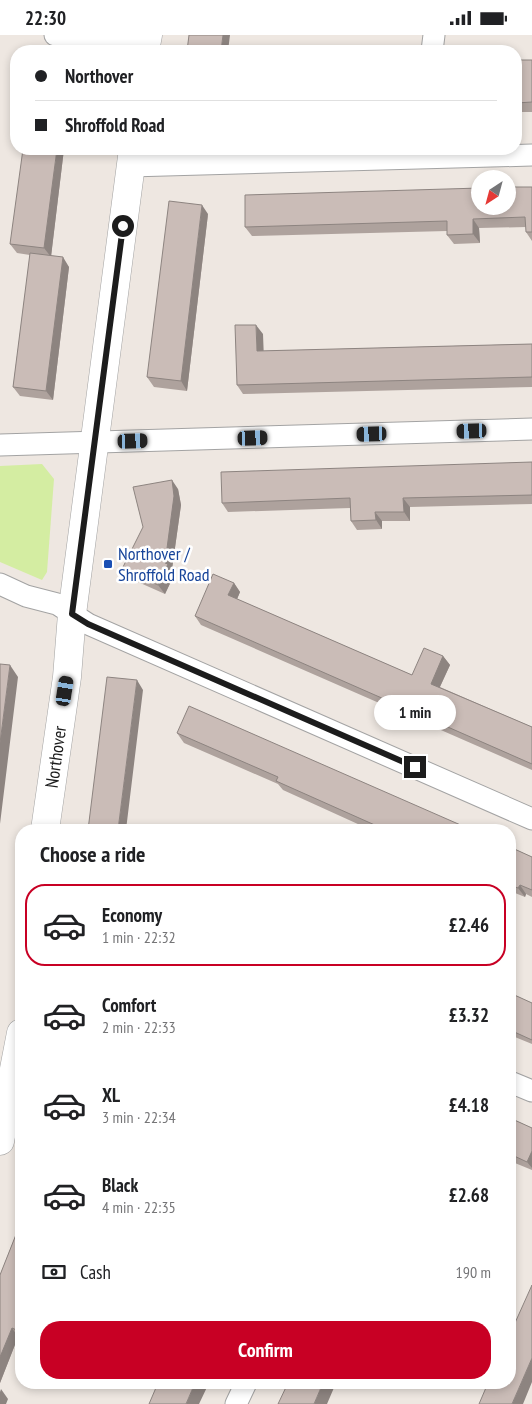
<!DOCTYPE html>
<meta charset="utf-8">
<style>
:root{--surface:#fff;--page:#f2f2f2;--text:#202124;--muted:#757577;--line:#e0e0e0;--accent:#c80024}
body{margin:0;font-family:"PT Sans Narrow",sans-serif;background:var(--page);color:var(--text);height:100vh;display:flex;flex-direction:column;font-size:19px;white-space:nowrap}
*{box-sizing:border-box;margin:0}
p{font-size:16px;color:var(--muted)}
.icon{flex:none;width:28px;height:28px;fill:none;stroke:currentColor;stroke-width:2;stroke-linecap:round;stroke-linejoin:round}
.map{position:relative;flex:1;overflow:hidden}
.details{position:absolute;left:15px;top:789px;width:501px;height:565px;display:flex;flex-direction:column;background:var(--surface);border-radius:20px;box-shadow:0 2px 8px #0003}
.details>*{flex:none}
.top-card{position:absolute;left:10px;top:10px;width:512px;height:110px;border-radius:20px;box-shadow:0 2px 8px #0003;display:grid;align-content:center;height:110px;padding:0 25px;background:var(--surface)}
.needle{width:32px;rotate:216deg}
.tools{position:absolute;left:471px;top:135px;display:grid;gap:10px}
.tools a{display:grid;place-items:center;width:45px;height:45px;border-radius:50%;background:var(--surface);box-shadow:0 2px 8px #0003;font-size:25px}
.end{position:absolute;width:22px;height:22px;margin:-11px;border:6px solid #1c1c1c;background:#fff;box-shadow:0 0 0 2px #fff}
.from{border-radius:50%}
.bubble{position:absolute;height:35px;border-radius:18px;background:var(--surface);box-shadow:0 2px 8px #0003;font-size:16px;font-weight:800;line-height:35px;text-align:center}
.car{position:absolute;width:15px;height:30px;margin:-15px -8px;border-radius:6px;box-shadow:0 0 4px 1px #0007;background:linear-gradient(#222 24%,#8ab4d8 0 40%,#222 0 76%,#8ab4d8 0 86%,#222 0)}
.top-card b{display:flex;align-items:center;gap:18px;height:48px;font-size:19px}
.top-card b+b{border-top:1px solid var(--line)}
.top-card i{width:12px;height:12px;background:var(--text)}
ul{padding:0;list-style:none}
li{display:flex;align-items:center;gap:15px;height:82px;margin:0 10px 8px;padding:0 15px;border:2px solid transparent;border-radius:20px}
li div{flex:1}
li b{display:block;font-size:19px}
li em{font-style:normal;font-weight:800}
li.selected{border-color:var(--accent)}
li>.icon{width:45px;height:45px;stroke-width:1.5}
h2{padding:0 25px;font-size:22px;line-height:60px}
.pay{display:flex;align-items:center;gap:12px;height:55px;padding:0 25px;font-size:19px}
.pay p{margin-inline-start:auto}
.primary-button{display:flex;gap:10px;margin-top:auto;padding:10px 25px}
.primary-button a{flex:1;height:58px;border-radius:20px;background:var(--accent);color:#fff;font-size:20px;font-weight:800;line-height:58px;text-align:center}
.status{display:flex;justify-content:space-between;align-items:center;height:35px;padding:0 25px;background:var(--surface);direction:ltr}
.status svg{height:14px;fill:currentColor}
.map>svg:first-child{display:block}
</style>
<div class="status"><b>22:30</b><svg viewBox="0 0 49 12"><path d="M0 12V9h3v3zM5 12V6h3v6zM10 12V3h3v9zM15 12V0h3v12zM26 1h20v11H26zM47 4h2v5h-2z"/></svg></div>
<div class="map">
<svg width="532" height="1369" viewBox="0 0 532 1369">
<rect width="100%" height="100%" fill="#eee7e1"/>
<path fill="#d4eda2" d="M 42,429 L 54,444 L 47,537 L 42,545 L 0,527 L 0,431 Z"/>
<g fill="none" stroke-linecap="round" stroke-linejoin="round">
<g stroke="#a3a3a3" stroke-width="23">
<path id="minor" d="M 55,0 L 146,11
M 432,16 L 434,0
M 130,131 L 532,120
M 0,410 L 532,394
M 0,549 L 26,561 L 57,569 L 88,589 L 532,784
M 510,1047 L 532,1056
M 236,1369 L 246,1348"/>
</g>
<g stroke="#a3a3a3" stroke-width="29">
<path id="tertiary" d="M 145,16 L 148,0
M 45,795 L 67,642 L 72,579 L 133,114
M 0,1106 L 21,998"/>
</g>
<use href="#minor" stroke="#fff" stroke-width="21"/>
<use href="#tertiary" stroke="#fff" stroke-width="28"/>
</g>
<path fill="#aea29d" d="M 516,25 L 532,25 L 532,77 L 516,77 Z
M 64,114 L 51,221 L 69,232 L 53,365 L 20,361 L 13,352 L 30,220 L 17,218 L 10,209 Z
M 532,152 L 532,206 L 526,197 L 526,192 L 479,193 L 480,208 L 454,209 L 447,200 L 447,196 L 252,201 L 245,192 Z
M 208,179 L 187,356 L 154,352 L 147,342 Z
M 263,299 L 263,316 L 532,309 L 532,352 L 243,359 L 237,350 Z
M 532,427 L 532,469 L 410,472 L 410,486 L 382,486 L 382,494 L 357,495 L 351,486 L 350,473 L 228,477 L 222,468 Z
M 178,454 L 181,470 L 172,534 L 175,538 L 165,559 L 129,543 L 122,534 Z
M 234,548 L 240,557 L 237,564 L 412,640 L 443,621 L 450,630 L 440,652 L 532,692 L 532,735 L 201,590 L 195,581 Z
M 177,698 L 472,795 L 371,795 L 283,755 L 278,749 L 184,708 Z
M 510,812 L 532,822 L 532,862 L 526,859 L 525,862 L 510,856 Z
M 510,958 L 532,968 L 532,1009 L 510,1000 Z
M 510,1083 L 532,1093 L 532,1135 L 510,1126 Z
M 21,1187 L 21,1304 L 18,1302 L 0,1348 L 0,1240 Z"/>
<path fill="#8d8480" d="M 223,0 L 230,0 L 228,16 L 221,16 Z
M 57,114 L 64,114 L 51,222 L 44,213 Z
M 202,170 L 208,179 L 187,356 L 181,346 Z
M 473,184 L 479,193 L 480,208 L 473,199 Z
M 63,222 L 69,232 L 53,365 L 46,356 Z
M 256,290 L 263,299 L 264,325 L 257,316 Z
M 172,445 L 178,454 L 181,470 L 172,534 L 175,538 L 165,559 L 158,550 L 165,528 Z
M 403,463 L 410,472 L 410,486 L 404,477 Z
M 375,477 L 382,486 L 382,494 L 376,485 Z
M 234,548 L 240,557 L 235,569 L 228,560 Z
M 443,621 L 450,630 L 437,658 L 431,649 Z
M 10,630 L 18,642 L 0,789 L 0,708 Z
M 137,645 L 143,655 L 126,795 L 118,795 Z
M 520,850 L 526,859 L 525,862 L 518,853 Z
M 532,1116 L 532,1133 L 527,1127 Z
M 12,1293 L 18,1302 L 0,1348 L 0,1322 Z
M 532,1323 L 532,1347 L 523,1369 L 512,1369 Z
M 195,1348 L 209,1348 L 199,1369 L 186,1369 Z
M 323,1348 L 336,1348 L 327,1369 L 314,1369 Z
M 1,1354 L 8,1364 L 6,1369 L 0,1369 L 0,1357 Z"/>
<path fill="#cabcb7" stroke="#8d8480" d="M 189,0 L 223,0 L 221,16 L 187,16 Z
M 516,25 L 532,25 L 532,67 L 516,68 Z
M 23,114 L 57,114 L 44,213 L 10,209 Z
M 508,152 L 532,152 L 532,197 L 526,197 L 525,182 L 473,184 L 473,199 L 447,200 L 447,186 L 245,192 L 245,160 L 480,153 L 480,171 L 508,171 Z
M 169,166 L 202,170 L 181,346 L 147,342 Z
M 30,218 L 63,222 L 46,356 L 13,352 Z
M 235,290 L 256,290 L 257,316 L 532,309 L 532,342 L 237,350 Z
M 532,427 L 532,460 L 403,463 L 404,477 L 375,477 L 376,485 L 351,486 L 350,463 L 222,468 L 221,437 Z
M 172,445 L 174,461 L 165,528 L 168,529 L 158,550 L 122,534 L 143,492 L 133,452 Z
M 213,539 L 234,548 L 228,560 L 412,640 L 424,613 L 443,621 L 431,649 L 532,692 L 532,729 L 195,581 Z
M 0,629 L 10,630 L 0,708 Z
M 107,642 L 137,645 L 118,795 L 88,795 Z
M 189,671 L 472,795 L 386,795 L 276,746 L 278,742 L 177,698 Z
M 510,812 L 532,822 L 532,855 L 520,850 L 518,853 L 510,850 Z
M 510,958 L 532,968 L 532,1005 L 510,995 Z
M 510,1083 L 532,1093 L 532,1116 L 527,1127 L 510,1119 Z
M 21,1187 L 21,1297 L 12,1293 L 0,1322 L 0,1240 Z
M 532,1250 L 532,1323 L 512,1369 L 479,1369 L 488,1348 L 510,1348 L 510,1299 Z
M 158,1348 L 195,1348 L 186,1369 L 149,1369 Z
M 288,1348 L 323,1348 L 314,1369 L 278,1369 Z"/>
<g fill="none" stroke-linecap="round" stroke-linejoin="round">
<path stroke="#1c1c1c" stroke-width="6" d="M 123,191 L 72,579 L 88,589 L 415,732"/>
</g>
<rect fill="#1a4fb4" stroke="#fff" stroke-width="2" x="103" y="524" width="10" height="10" rx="2.5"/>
<g text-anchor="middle" stroke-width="5" stroke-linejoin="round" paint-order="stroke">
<g font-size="18" fill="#164399" stroke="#fff" text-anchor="start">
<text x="118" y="525">Northover /<tspan x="118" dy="21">Shroffold Road</tspan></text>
</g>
<g font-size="18" fill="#1c1c1c" stroke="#fff">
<text transform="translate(56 722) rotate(-82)" y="6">Northover</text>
</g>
</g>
</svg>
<div class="tools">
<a><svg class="needle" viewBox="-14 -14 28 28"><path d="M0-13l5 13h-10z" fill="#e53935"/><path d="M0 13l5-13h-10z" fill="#757577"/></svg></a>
</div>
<i class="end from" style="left:123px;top:191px"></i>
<i class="end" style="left:415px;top:732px"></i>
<div class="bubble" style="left:374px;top:660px;width:82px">1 min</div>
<i class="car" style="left:472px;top:396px;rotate:268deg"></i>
<i class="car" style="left:372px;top:399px;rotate:268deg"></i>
<i class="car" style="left:253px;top:403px;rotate:88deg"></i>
<i class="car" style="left:133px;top:406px;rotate:88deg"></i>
<i class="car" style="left:65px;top:656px;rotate:9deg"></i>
<div class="top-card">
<b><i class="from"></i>Northover</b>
<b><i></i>Shroffold Road</b>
</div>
<section class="details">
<h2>Choose a ride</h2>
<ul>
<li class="selected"><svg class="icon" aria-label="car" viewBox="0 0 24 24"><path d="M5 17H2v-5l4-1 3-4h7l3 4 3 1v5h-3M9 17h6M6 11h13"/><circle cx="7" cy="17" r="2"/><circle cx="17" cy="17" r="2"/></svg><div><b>Economy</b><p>1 min · 22:32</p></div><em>£2.46</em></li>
<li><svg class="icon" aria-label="car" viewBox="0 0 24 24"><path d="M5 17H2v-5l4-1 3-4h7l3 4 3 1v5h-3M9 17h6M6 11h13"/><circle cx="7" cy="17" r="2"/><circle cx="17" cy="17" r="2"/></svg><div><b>Comfort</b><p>2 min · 22:33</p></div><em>£3.32</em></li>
<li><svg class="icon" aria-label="car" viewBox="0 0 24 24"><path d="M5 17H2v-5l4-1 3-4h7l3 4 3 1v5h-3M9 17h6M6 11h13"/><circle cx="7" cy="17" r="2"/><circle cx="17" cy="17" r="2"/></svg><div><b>XL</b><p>3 min · 22:34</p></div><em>£4.18</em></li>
<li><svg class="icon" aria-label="car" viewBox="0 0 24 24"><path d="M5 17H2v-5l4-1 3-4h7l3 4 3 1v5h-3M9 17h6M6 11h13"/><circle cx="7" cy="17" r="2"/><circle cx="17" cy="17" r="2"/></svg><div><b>Black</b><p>4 min · 22:35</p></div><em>£2.68</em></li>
</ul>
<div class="pay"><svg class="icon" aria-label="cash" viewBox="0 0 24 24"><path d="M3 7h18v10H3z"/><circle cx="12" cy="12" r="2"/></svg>Cash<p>190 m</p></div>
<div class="primary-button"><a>Confirm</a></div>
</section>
</div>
